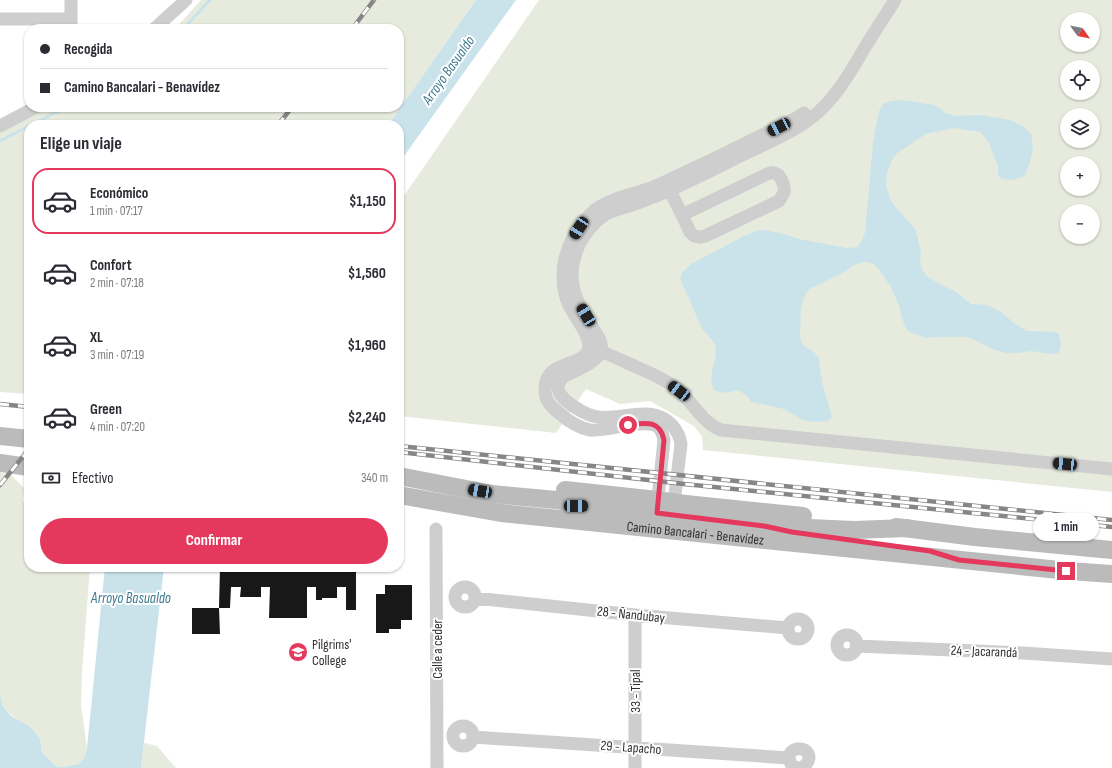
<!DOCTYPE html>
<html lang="es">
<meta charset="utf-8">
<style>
:root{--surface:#fff;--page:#f2f2f3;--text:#2b2b33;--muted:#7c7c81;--line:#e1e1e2;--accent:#e4385d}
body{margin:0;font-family:"Sofia Sans Condensed",sans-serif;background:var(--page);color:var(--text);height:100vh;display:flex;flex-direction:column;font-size:15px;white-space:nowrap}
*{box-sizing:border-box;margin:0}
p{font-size:13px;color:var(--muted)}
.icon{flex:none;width:22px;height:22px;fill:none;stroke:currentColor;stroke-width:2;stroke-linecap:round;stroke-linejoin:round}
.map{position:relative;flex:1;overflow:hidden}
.side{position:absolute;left:24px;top:120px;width:380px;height:452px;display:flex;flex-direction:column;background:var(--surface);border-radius:16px;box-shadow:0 1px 3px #0004}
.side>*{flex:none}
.banner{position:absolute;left:24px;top:24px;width:380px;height:88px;border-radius:16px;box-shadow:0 1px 3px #0004;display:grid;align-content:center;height:88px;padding:0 16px;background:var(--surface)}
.needle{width:26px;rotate:123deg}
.controls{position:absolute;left:1060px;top:12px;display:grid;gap:8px}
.controls a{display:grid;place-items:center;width:40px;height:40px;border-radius:50%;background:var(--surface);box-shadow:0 1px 3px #0004;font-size:20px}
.end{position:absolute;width:18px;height:18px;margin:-9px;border:5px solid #e4385d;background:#fff;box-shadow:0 0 0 2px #fff}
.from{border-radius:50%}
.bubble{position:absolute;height:28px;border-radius:14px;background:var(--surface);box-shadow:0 1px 3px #0004;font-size:13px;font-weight:700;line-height:28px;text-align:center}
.car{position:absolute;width:12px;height:24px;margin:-12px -6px;border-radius:5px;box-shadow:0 0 3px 1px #0007;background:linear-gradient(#222 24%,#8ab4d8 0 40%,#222 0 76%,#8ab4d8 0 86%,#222 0)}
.banner b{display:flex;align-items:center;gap:14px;height:38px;font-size:15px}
.banner b+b{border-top:1px solid var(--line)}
.banner i{width:10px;height:10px;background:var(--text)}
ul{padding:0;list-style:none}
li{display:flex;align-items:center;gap:12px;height:66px;margin:0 8px 6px;padding:0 8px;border:2px solid transparent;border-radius:16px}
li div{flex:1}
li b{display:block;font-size:15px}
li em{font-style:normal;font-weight:700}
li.active{border-color:var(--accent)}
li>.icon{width:36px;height:36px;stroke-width:1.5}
h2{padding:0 16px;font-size:18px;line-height:48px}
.pay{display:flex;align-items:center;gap:10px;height:44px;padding:0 16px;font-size:15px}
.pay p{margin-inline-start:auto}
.action{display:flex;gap:8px;margin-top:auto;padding:8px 16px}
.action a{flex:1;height:46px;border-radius:24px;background:var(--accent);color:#fff;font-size:16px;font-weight:700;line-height:46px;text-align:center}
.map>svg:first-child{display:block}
</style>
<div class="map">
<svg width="1112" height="768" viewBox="0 0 1112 768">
<rect width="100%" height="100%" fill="#fff"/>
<path fill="#e6ebdd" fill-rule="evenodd" d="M 201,0 L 476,0 L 388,125 L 29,125 L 29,394 L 0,392 L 0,130 L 45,107 L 399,107 L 399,29 L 175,29 Z
M 539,0 L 1112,0 L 1112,492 L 703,450 L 702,436 L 694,426 L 650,401 L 620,404 L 586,389 L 556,433 L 399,416 L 399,203 ZM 1067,19 L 1093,19 L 1093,45 L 1067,45 ZM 1067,67 L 1093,67 L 1093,93 L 1067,93 ZM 1067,115 L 1093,115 L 1093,141 L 1067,141 ZM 1067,163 L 1093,163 L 1093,189 L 1067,189 ZM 1067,211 L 1093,211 L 1093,237 L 1067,237 Z
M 0,472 L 12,476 L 24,488 L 23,500 L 29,522 L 29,567 L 90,567 L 82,672 L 81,705 L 87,748 L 84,758 L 79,764 L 62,767 L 56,766 L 42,752 L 40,738 L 28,726 L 12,716 L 3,706 L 1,697 L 0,695 Z
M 144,743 L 157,746 L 176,768 L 141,768 Z"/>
<path fill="#cae3eb" d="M 476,0 L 516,0 L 399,163 L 399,125 L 388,125 Z
M 902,100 L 934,105 L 939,107 L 945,113 L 955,116 L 980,115 L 1010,120 L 1023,126 L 1031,134 L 1033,149 L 1029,165 L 1024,176 L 1017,179 L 1011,180 L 1002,179 L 998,175 L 998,166 L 988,141 L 980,132 L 954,128 L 926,134 L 896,154 L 891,162 L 887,174 L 886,186 L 889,195 L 893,204 L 915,229 L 921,251 L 920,264 L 923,271 L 929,278 L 956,292 L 971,304 L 987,305 L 1001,312 L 1014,323 L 1027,331 L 1054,332 L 1059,334 L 1061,344 L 1059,353 L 1053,354 L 1030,351 L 1019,353 L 1006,353 L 993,349 L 975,340 L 966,337 L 935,337 L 926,338 L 915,334 L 908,331 L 904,324 L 899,306 L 891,287 L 880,271 L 874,264 L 865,262 L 856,264 L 839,275 L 809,289 L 804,297 L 801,308 L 800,337 L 802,344 L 815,353 L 819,359 L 822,382 L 832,417 L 827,421 L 816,422 L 802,420 L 784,409 L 751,402 L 747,396 L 738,390 L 726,393 L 715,391 C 705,378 719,359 715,345 C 712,338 705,334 702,328 C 694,312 688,295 680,279 L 682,273 L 691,264 L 744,236 L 759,230 L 770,231 L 784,234 L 799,239 L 847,248 L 857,247 L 861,242 L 865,233 L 873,143 L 879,111 L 883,104 L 891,101 Z
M 105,567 L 164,567 L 141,768 L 0,768 L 0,695 L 1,697 L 3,706 L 11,716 L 29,726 L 40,738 L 42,752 L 56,766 L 62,767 L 79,764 L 84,758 L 87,748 Z"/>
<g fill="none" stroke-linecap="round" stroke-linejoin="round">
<path stroke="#cae3eb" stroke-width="3" d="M 183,29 L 210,0
M 31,125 L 66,107
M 0,141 L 29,126"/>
</g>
<path fill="#181818" d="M 220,567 L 281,567 L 281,569 L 297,570 L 297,567 L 347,567 L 347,568 L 356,568 L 356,610 L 346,610 L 346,587 L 337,587 L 337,598 L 322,598 L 322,600 L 316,600 L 316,587 L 307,587 L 307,618 L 269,618 L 270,587 L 261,587 L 261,597 L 240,597 L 241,587 L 231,587 L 230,608 L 219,608 Z
M 385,585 L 412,585 L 412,620 L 401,620 L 401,629 L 389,629 L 389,633 L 376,633 L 376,594 L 385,594 Z
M 192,608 L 219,608 L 220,634 L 192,634 Z"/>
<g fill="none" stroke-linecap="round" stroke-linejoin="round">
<path stroke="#cecece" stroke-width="13" d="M 71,0 L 71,29
M 0,19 L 71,19
M 154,29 L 186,0
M 0,126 L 36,107
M 666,183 L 682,215 L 690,232 L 694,236 L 699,237 L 705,236 L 779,201 C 781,198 783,195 784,192 C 785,186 781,174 774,173 C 770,172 765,175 761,177 L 682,215
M 592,348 C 606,353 619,359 632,365 C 648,372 665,379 679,390 C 692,402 704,424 721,430 L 1112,469
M 657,508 L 664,440 C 663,435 662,431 658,427 C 646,417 608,432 590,430 C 579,428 567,420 559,413 C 550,406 544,399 545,388 C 546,360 581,367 588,351 C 593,338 575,318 569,305 C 565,297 563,286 563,276 C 563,251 576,226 595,210 C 612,197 637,194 656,186 C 672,179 688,171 703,164 C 728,152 753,139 779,127 L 796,118 L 804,113
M 673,511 L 681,444 C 680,436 677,431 672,425 C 652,403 622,421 598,417 C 587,416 558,400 558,387 C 558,383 561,380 563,377 C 574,371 597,363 601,351 C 602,347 601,342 599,338 C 579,305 561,283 580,243 C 586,232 595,221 606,214 C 614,210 623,208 632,205 C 644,201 656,196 668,191 C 693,180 718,167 742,155 C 765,144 790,134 811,118 C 834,101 850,73 864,49 C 874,32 885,16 895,0
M 436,529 L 437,768
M455 597a10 10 0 1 1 20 0a10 10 0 1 1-20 0Z
M 475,598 L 635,615 L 788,628
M788 629a10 10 0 1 1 20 0a10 10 0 1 1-20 0Z
M837 645a10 10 0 1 1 20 0a10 10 0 1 1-20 0Z
M 856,646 L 1023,653 L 1112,659
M453 736a10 10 0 1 1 20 0a10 10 0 1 1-20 0Z
M 473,737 L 789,758
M 635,768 L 635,615
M 796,768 L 791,764 C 782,747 809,743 809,758 C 808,764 805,766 800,768"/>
<g stroke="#bbb" stroke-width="18">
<path d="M 0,436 L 29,439"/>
<path d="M 0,463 L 29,467"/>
<path d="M 399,476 L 492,494 L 556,500 L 588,506 L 764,526 L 854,530 L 907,528"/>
<path d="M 565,490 L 648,499"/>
<path id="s1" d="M 399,495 L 501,513 L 1069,571 L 1112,574"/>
<path d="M 686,504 L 803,516"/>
<path d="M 896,527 L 975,537 L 1112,550"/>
</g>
<g stroke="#868686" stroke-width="4.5">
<path id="rail" d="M 352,29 L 374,0
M 278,125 L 292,107
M 0,404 L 29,407
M 399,446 L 1112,520
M 399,452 L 684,484 L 1112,527
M 0,485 L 29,449"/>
</g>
<use href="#rail" stroke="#fff" stroke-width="3" stroke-dasharray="9" stroke-linecap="butt"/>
<path stroke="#bbb" stroke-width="18" d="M 648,499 L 686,504"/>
</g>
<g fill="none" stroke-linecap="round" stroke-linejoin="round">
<path stroke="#e4385d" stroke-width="5" d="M 628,425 C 645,423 660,419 664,440 L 657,513 L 764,526 L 792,532 L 930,551 L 959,560 L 1066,571"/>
</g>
<defs>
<g id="school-disc" transform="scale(1)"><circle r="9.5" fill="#e4385d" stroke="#fff"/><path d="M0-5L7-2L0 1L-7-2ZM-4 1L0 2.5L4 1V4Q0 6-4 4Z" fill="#fff"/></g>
</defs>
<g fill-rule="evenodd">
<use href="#school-disc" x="298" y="652"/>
</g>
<g text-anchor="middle" stroke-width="4" stroke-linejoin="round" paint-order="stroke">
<g font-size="14" fill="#313131" stroke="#fff">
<text dy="5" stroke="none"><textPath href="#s1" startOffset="299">Camino Bancalari - Benavídez</textPath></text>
<text transform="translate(631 614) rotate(6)" y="5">28 - Ñandubay</text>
<text transform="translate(437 649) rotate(-90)" y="5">Calle a ceder</text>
<text transform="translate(984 651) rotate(2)" y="5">24 - Jacarandá</text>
<text transform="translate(635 691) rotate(-90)" y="5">33 - Tipal</text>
<text transform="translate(631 747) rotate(4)" y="5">29 - Lapacho</text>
</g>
<g font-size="14" fill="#313131" stroke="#fff" text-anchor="start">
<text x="312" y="649">Pilgrims'<tspan x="312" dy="16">College</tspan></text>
</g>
<g font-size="15" font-style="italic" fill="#3d7a8d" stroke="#fff">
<text transform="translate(448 70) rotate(-55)" y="5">Arroyo Basualdo</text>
<text x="131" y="603">Arroyo Basualdo</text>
</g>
</g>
</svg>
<div class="controls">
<a><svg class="needle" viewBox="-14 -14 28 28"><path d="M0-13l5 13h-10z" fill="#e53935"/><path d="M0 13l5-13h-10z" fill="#7c7c81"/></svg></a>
<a><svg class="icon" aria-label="locate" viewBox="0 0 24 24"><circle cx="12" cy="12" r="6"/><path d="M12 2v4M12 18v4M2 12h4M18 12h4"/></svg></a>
<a><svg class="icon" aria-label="layers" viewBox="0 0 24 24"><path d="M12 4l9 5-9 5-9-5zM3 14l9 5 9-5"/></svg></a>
<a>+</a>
<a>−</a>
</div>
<i class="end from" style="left:628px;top:425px"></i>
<i class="end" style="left:1066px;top:571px"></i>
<div class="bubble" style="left:1033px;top:513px;width:66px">1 min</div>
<i class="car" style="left:779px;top:127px;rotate:243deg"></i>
<i class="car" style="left:579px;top:228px;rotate:213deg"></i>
<i class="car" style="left:586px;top:315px;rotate:329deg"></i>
<i class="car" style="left:679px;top:391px;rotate:307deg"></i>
<i class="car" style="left:1065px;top:464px;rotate:275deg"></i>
<i class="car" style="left:480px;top:491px;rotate:280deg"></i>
<i class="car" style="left:576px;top:506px;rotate:90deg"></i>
<div class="banner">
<b><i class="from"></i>Recogida</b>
<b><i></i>Camino Bancalari - Benavídez</b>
</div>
<section class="side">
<h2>Elige un viaje</h2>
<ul>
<li class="active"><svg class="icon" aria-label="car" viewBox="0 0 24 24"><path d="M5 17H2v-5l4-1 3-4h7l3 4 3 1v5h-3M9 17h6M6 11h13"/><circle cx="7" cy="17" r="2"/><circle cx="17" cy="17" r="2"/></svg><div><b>Económico</b><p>1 min · 07:17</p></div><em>$1,150</em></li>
<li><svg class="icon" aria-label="car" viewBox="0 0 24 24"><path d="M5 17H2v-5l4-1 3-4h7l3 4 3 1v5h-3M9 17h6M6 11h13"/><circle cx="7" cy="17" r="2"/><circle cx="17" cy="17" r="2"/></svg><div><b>Confort</b><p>2 min · 07:18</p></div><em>$1,560</em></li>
<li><svg class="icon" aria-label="car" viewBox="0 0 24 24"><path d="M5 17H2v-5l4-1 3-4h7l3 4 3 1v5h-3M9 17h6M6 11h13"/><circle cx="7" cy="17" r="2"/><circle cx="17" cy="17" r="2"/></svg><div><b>XL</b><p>3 min · 07:19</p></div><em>$1,960</em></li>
<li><svg class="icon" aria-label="car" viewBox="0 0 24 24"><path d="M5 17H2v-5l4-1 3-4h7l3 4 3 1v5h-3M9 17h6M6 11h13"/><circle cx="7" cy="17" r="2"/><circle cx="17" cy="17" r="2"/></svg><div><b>Green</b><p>4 min · 07:20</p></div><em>$2,240</em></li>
</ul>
<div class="pay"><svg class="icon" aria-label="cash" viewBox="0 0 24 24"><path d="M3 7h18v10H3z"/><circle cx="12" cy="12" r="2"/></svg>Efectivo<p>340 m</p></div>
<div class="action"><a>Confirmar</a></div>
</section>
</div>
